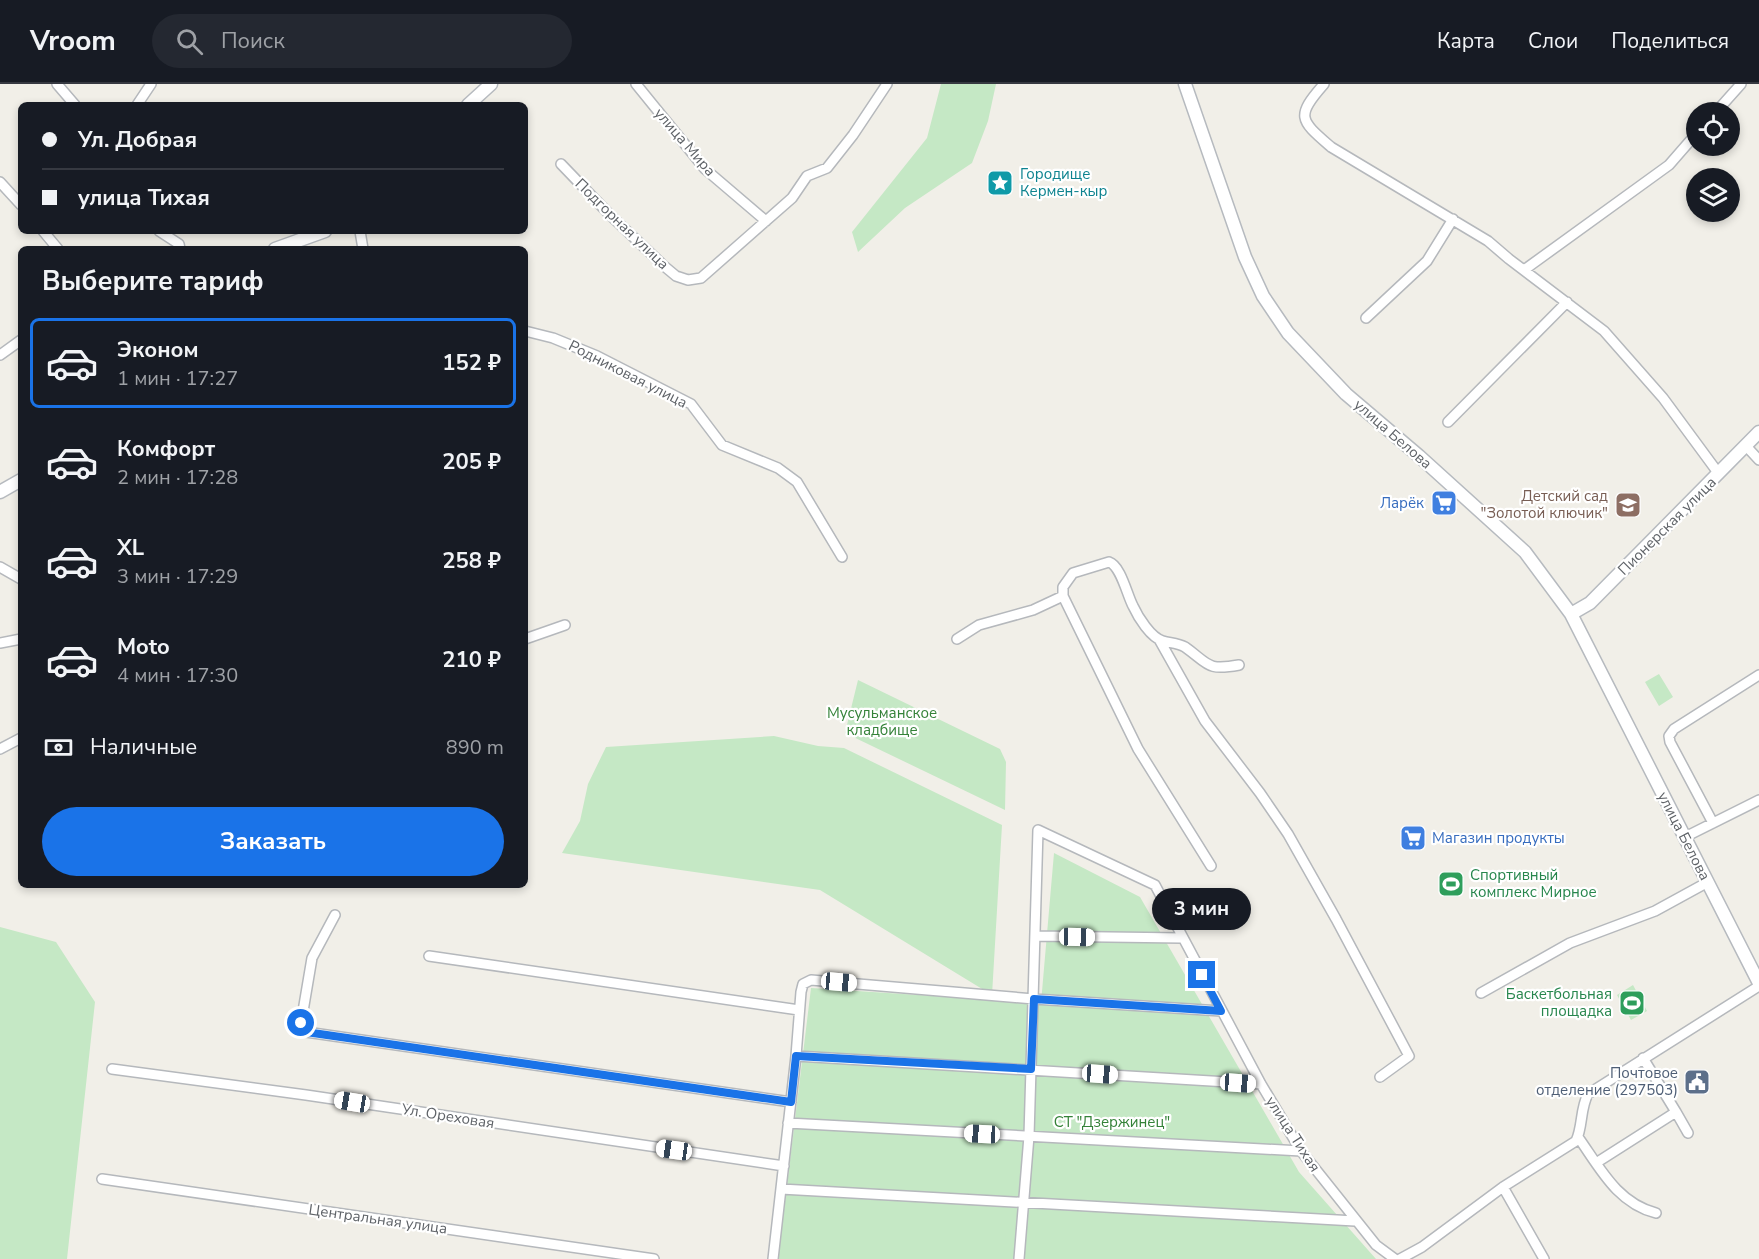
<!DOCTYPE html>
<html lang="ru">
<meta charset="utf-8">
<style>
:root{--surface:#171b24;--page:#242831;--text:#f1f3f6;--muted:#9ea1a6;--line:#363941;--accent:#1a73e8}
body{margin:0;font-family:"Nunito Sans",sans-serif;background:var(--page);color:var(--text);height:100vh;display:flex;flex-direction:column;font-size:22px;white-space:nowrap}
*{box-sizing:border-box;margin:0}
p{font-size:20px;color:var(--muted)}
.icon{flex:none;width:33px;height:33px;fill:none;stroke:currentColor;stroke-width:2;stroke-linecap:round;stroke-linejoin:round}
.map{position:relative;flex:1;overflow:hidden}
.details{position:absolute;left:18px;top:162px;width:510px;height:642px;display:flex;flex-direction:column;background:var(--surface);border-radius:9px;box-shadow:0 3px 9px #0003}
.details>*{flex:none}
.guide{position:absolute;left:18px;top:18px;width:510px;height:132px;border-radius:9px;box-shadow:0 3px 9px #0003;display:grid;align-content:center;height:132px;padding:0 24px;background:var(--surface)}
.buttons{position:absolute;left:1686px;top:18px;display:grid;gap:12px}
.buttons a{display:grid;place-items:center;width:54px;height:54px;border-radius:50%;background:var(--surface);box-shadow:0 3px 9px #0003;font-size:30px}
.end{position:absolute;width:27px;height:27px;margin:-14px;border:8px solid #1a73e8;background:#fff;box-shadow:0 0 0 3px #fff}
.from{border-radius:50%}
.bubble{position:absolute;height:42px;border-radius:21px;background:var(--surface);box-shadow:0 3px 9px #0003;font-size:20px;font-weight:700;line-height:42px;text-align:center}
.car{position:absolute;width:18px;height:36px;margin:-18px -9px;border-radius:8px;box-shadow:0 0 4px 2px #0007;background:linear-gradient(#fff 24%,#345 0 40%,#fff 0 76%,#345 0 86%,#fff 0)}
.guide b{display:flex;align-items:center;gap:21px;height:57px;font-size:22px}
.guide b+b{border-top:2px solid var(--line)}
.guide i{width:15px;height:15px;background:var(--text)}
ul{padding:0;list-style:none}
li{display:flex;align-items:center;gap:18px;height:90px;margin:0 12px 9px;padding:0 12px;border:3px solid transparent;border-radius:9px}
li div{flex:1}
li b{display:block;font-size:22px}
li em{font-style:normal;font-weight:700}
li.selected{border-color:var(--accent)}
li>.icon{width:54px;height:54px;stroke-width:1.5}
h2{padding:0 24px;font-size:27px;line-height:72px}
.pay{display:flex;align-items:center;gap:15px;height:66px;padding:0 24px;font-size:22px}
.pay p{margin-inline-start:auto}
.button{display:flex;gap:12px;margin-top:auto;padding:12px 24px}
.button a{flex:1;height:69px;border-radius:36px;background:var(--accent);color:#fff;font-size:24px;font-weight:700;line-height:69px;text-align:center}
header{display:flex;align-items:center;gap:36px;box-sizing:border-box;height:84px;padding:0 30px;background:var(--surface);border-bottom:2px solid var(--line)}
header strong{font-size:28px}
nav{display:flex;gap:33px;margin-inline-start:auto;font-size:21px}
.search{width:420px;height:54px;background:var(--page);display:flex;align-items:center;gap:15px;box-sizing:border-box;padding:0 21px;border-radius:33px;color:var(--muted);font-size:22px}
.map>svg:first-child{display:block}
</style>
<header>
<strong>Vroom</strong>
<div class="search"><svg class="icon" aria-label="search" viewBox="0 0 24 24"><circle cx="10" cy="10" r="6"/><path d="M15 15l6 6"/></svg>Поиск</div>
<nav><a>Карта</a><a>Слои</a><a>Поделиться</a></nav>
</header>
<div class="map">
<svg width="1759" height="1175" viewBox="0 0 1759 1175">
<rect width="100%" height="100%" fill="#f1efe8"/>
<path fill="#c5e8c5" d="M 941,0 L 996,0 L 988,37 L 972,79 L 905,124 L 858,168 L 852,148 L 927,54 Z
M 1659,590 L 1673,613 L 1659,622 L 1645,598 Z
M 858,596 L 1000,665 L 1006,678 L 1005,726 L 845,649 Z
M 774,652 L 818,662 L 844,664 L 1002,741 L 992,911 L 820,806 L 562,769 L 580,737 L 588,700 L 606,663 Z
M 1054,769 L 1140,813 L 1299,1088 L 1376,1175 L 778,1175 L 811,904 L 1041,919 Z
M 0,843 L 56,858 L 95,918 L 67,1175 L 0,1175 Z
M 1633,901 L 1647,927 L 1631,936 L 1617,911 Z"/>
<g fill="none" stroke-linecap="round" stroke-linejoin="round">
<g stroke="#b5b8bc" stroke-width="12">
<path id="street" d="M 57,0 L 75,21
M 636,0 L 705,85 L 766,137
M 1324,0 C 1295,33 1300,36 1331,63 L 1488,157 L 1509,175 L 1604,247 L 1663,314 L 1719,390
M 137,21 L 151,0
M 1716,28 L 1741,0
M 561,80 L 610,131 L 664,182 L 676,192 L 688,196 L 701,194 L 792,114 L 807,92 L 827,84 L 853,51 L 887,0
M 0,98 L 21,121
M 43,147 L 58,165
M 159,147 L 179,160 L 180,165
M 360,147 L 363,165
M 1524,186 L 1669,81 L 1696,50
M 1366,234 L 1427,177 L 1453,135
M 525,247 L 553,254 L 597,272 L 691,320 L 722,361 L 778,384 L 797,398 L 842,473
M 0,271 L 21,256
M 1448,338 L 1567,218
M 1746,362 L 1759,376
M 0,483 L 21,495
M 1063,512 L 1138,665 L 1211,782
M 525,555 L 565,541
M 957,555 L 979,541 L 1033,526 L 1063,512 L 1063,503 L 1073,489 L 1109,478 C 1121,482 1127,511 1133,522 C 1138,533 1151,554 1163,557 C 1170,559 1178,559 1185,563 C 1209,580 1206,587 1239,581
M 1160,557 L 1205,637 L 1260,709 L 1288,750 L 1336,835 L 1409,972 L 1380,993
M 0,559 L 21,555
M 0,665 L 21,654
M 1713,739 L 1670,658 L 1669,652 L 1674,645 L 1759,591
M 1685,753 L 1759,716
M 335,831 L 312,874 L 301,939 L 306,948 L 791,1018
M 1035,852 L 1182,854
M 429,872 L 799,926
M 1481,909 L 1570,859 L 1655,827 L 1708,798
M 796,972 L 1261,1000
M 112,985 L 306,1011 L 784,1082
M 1676,1028 L 1688,1049
M 788,1039 L 1301,1067
M 1578,1053 C 1600,1084 1617,1119 1656,1129
M 1596,1079 L 1676,1028 L 1643,974
M 102,1095 L 654,1175
M 1503,1103 L 1544,1175
M 781,1105 L 1355,1137
M 773,1175 L 796,972 L 801,908 L 803,900 L 811,896 L 1034,915 L 1221,927
M 1019,1175 L 1029,1052 L 1038,746 L 1155,801 L 1261,1000 L 1301,1067 L 1376,1161 L 1395,1175
M 1400,1175 L 1422,1163 L 1503,1103 L 1576,1057 C 1583,1042 1580,1025 1588,1010 L 1759,902"/>
</g>
<g stroke="#b6babf" stroke-width="15">
<path id="secondary" d="M 1185,0 L 1245,173 L 1263,212 L 1288,249 L 1346,310 L 1419,372 L 1525,468 L 1571,530 L 1759,899
M 468,21 L 491,0
M 275,165 L 325,147
M 0,408 L 21,396
M 1571,530 L 1590,519 L 1759,348"/>
</g>
<use href="#street" stroke="#fff" stroke-width="9"/>
<use href="#secondary" stroke="#fff" stroke-width="12"/>
</g>
<g fill="none" stroke-linecap="round" stroke-linejoin="round">
<path stroke="#1a73e8" stroke-width="8" d="M 301,939 L 306,948 L 791,1018 L 796,972 L 1031,985 L 1034,915 L 1221,927 L 1202,891"/>
</g>
<defs>
<g id="sight-square" transform="scale(1.35)"><rect x="-9" y="-9" width="18" height="18" rx="4" fill="#0f9aa8" stroke="#fff"/><path d="M0-6L1.8-2.2L6-1.7L2.9 1.2L3.7 5.4L0 3.3L-3.7 5.4L-2.9 1.2L-6-1.7L-1.8-2.2Z" fill="#fff"/></g>
<g id="supermarket-square" transform="scale(1.35)"><rect x="-9" y="-9" width="18" height="18" rx="4" fill="#3f7fe0" stroke="#fff"/><path d="M-6-5.5h2.5l.6 2H6L4.5 2H-2.5L-4.4-4H-6ZM-1.5 3.2a1.3 1.3 0 1 0 .1 0ZM3 3.2a1.3 1.3 0 1 0 .1 0Z" fill="#fff"/></g>
<g id="school-square" transform="scale(1.35)"><rect x="-9" y="-9" width="18" height="18" rx="4" fill="#8d6e63" stroke="#fff"/><path d="M0-5L7-2L0 1L-7-2ZM-4 1L0 2.5L4 1V4Q0 6-4 4Z" fill="#fff"/></g>
<g id="stadium-square" transform="scale(1.35)"><rect x="-9" y="-9" width="18" height="18" rx="4" fill="#2e9e5b" stroke="#fff"/><path d="M0-5a6.5 5 0 1 0 0 10a6.5 5 0 1 0 0-10ZM-3.5-1.8h7v3.6h-7Z" fill="#fff"/></g>
<g id="civic-square" transform="scale(1.35)"><rect x="-9" y="-9" width="18" height="18" rx="4" fill="#5c6f8a" stroke="#fff"/><path d="M-.6-6.5H3V-4.5H.6V-3L4-1V1h2V6H-6V1h2V-1L-.6-3ZM-1.2 2.5V6h2.4V2.5Z" fill="#fff"/></g>
</defs>
<g fill-rule="evenodd">
<use href="#sight-square" x="1000" y="99"/>
<use href="#supermarket-square" x="1444" y="419"/>
<use href="#school-square" x="1628" y="421"/>
<use href="#supermarket-square" x="1413" y="754"/>
<use href="#stadium-square" x="1451" y="800"/>
<use href="#stadium-square" x="1632" y="919"/>
<use href="#civic-square" x="1697" y="998"/>
</g>
<g text-anchor="middle" stroke-width="4.5" stroke-linejoin="round" paint-order="stroke">
<g font-size="15" fill="#5f6368" stroke="#fff">
<text transform="translate(685 58) rotate(49)" y="5">улица Мира</text>
<text transform="translate(622 140) rotate(44)" y="5">Подгорная улица</text>
<text transform="translate(628 290) rotate(27)" y="5">Родниковая улица</text>
<text transform="translate(1393 350) rotate(41)" y="5">улица Белова</text>
<text transform="translate(1667 442) rotate(-45)" y="5">Пионерская улица</text>
<text transform="translate(1684 752) rotate(63)" y="5">улица Белова</text>
<text transform="translate(448 1032) rotate(9)" y="5">Ул. Ореховая</text>
<text transform="translate(1293 1050) rotate(57)" y="5">улица Тихая</text>
<text transform="translate(378 1135) rotate(8)" y="5">Центральная улица</text>
</g>
<g font-size="15" fill="#0d838f" stroke="#fff" text-anchor="start">
<text x="1020" y="95">Городище<tspan x="1020" dy="17">Кермен-кыр</tspan></text>
</g>
<g font-size="15" fill="#785e54" stroke="#fff" text-anchor="end">
<text x="1608" y="417">Детский сад<tspan x="1608" dy="17">"Золотой ключик"</tspan></text>
</g>
<g font-size="15" fill="#366cbe" stroke="#fff" text-anchor="end">
<text x="1424" y="424">Ларёк</text>
<text x="1432" y="759" text-anchor="start">Магазин продукты</text>
</g>
<g font-size="15" fill="#348238" stroke="#fff">
<text x="882" y="634">Мусульманское<tspan x="882" dy="17">кладбище</tspan></text>
<text x="1112" y="1043">СТ "Дзержинец"</text>
</g>
<g font-size="15" fill="#27864d" stroke="#fff" text-anchor="start">
<text x="1470" y="796">Спортивный<tspan x="1470" dy="17">комплекс Мирное</tspan></text>
<text x="1612" y="915" text-anchor="end">Баскетбольная<tspan x="1612" dy="17">площадка</tspan></text>
</g>
<g font-size="15" fill="#4e5e75" stroke="#fff" text-anchor="end">
<text x="1678" y="994">Почтовое<tspan x="1678" dy="17">отделение (297503)</tspan></text>
</g>
</g>
</svg>
<div class="buttons">
<a><svg class="icon" aria-label="locate" viewBox="0 0 24 24"><circle cx="12" cy="12" r="6"/><path d="M12 2v4M12 18v4M2 12h4M18 12h4"/></svg></a>
<a><svg class="icon" aria-label="layers" viewBox="0 0 24 24"><path d="M12 4l9 5-9 5-9-5zM3 14l9 5 9-5"/></svg></a>
</div>
<i class="end from" style="left:301px;top:939px"></i>
<i class="end" style="left:1202px;top:891px"></i>
<div class="bubble" style="left:1152px;top:804px;width:99px">3 мин</div>
<i class="car" style="left:1077px;top:853px;rotate:91deg"></i>
<i class="car" style="left:839px;top:898px;rotate:95deg"></i>
<i class="car" style="left:1100px;top:990px;rotate:94deg"></i>
<i class="car" style="left:1238px;top:999px;rotate:94deg"></i>
<i class="car" style="left:352px;top:1018px;rotate:279deg"></i>
<i class="car" style="left:982px;top:1050px;rotate:273deg"></i>
<i class="car" style="left:674px;top:1066px;rotate:278deg"></i>
<div class="guide">
<b><i class="from"></i>Ул. Добрая</b>
<b><i></i>улица Тихая</b>
</div>
<section class="details">
<h2>Выберите тариф</h2>
<ul>
<li class="selected"><svg class="icon" aria-label="car" viewBox="0 0 24 24"><path d="M5 17H2v-5l4-1 3-4h7l3 4 3 1v5h-3M9 17h6M6 11h13"/><circle cx="7" cy="17" r="2"/><circle cx="17" cy="17" r="2"/></svg><div><b>Эконом</b><p>1 мин · 17:27</p></div><em>152 ₽</em></li>
<li><svg class="icon" aria-label="car" viewBox="0 0 24 24"><path d="M5 17H2v-5l4-1 3-4h7l3 4 3 1v5h-3M9 17h6M6 11h13"/><circle cx="7" cy="17" r="2"/><circle cx="17" cy="17" r="2"/></svg><div><b>Комфорт</b><p>2 мин · 17:28</p></div><em>205 ₽</em></li>
<li><svg class="icon" aria-label="car" viewBox="0 0 24 24"><path d="M5 17H2v-5l4-1 3-4h7l3 4 3 1v5h-3M9 17h6M6 11h13"/><circle cx="7" cy="17" r="2"/><circle cx="17" cy="17" r="2"/></svg><div><b>XL</b><p>3 мин · 17:29</p></div><em>258 ₽</em></li>
<li><svg class="icon" aria-label="car" viewBox="0 0 24 24"><path d="M5 17H2v-5l4-1 3-4h7l3 4 3 1v5h-3M9 17h6M6 11h13"/><circle cx="7" cy="17" r="2"/><circle cx="17" cy="17" r="2"/></svg><div><b>Moto</b><p>4 мин · 17:30</p></div><em>210 ₽</em></li>
</ul>
<div class="pay"><svg class="icon" aria-label="cash" viewBox="0 0 24 24"><path d="M3 7h18v10H3z"/><circle cx="12" cy="12" r="2"/></svg>Наличные<p>890 m</p></div>
<div class="button"><a>Заказать</a></div>
</section>
</div>
